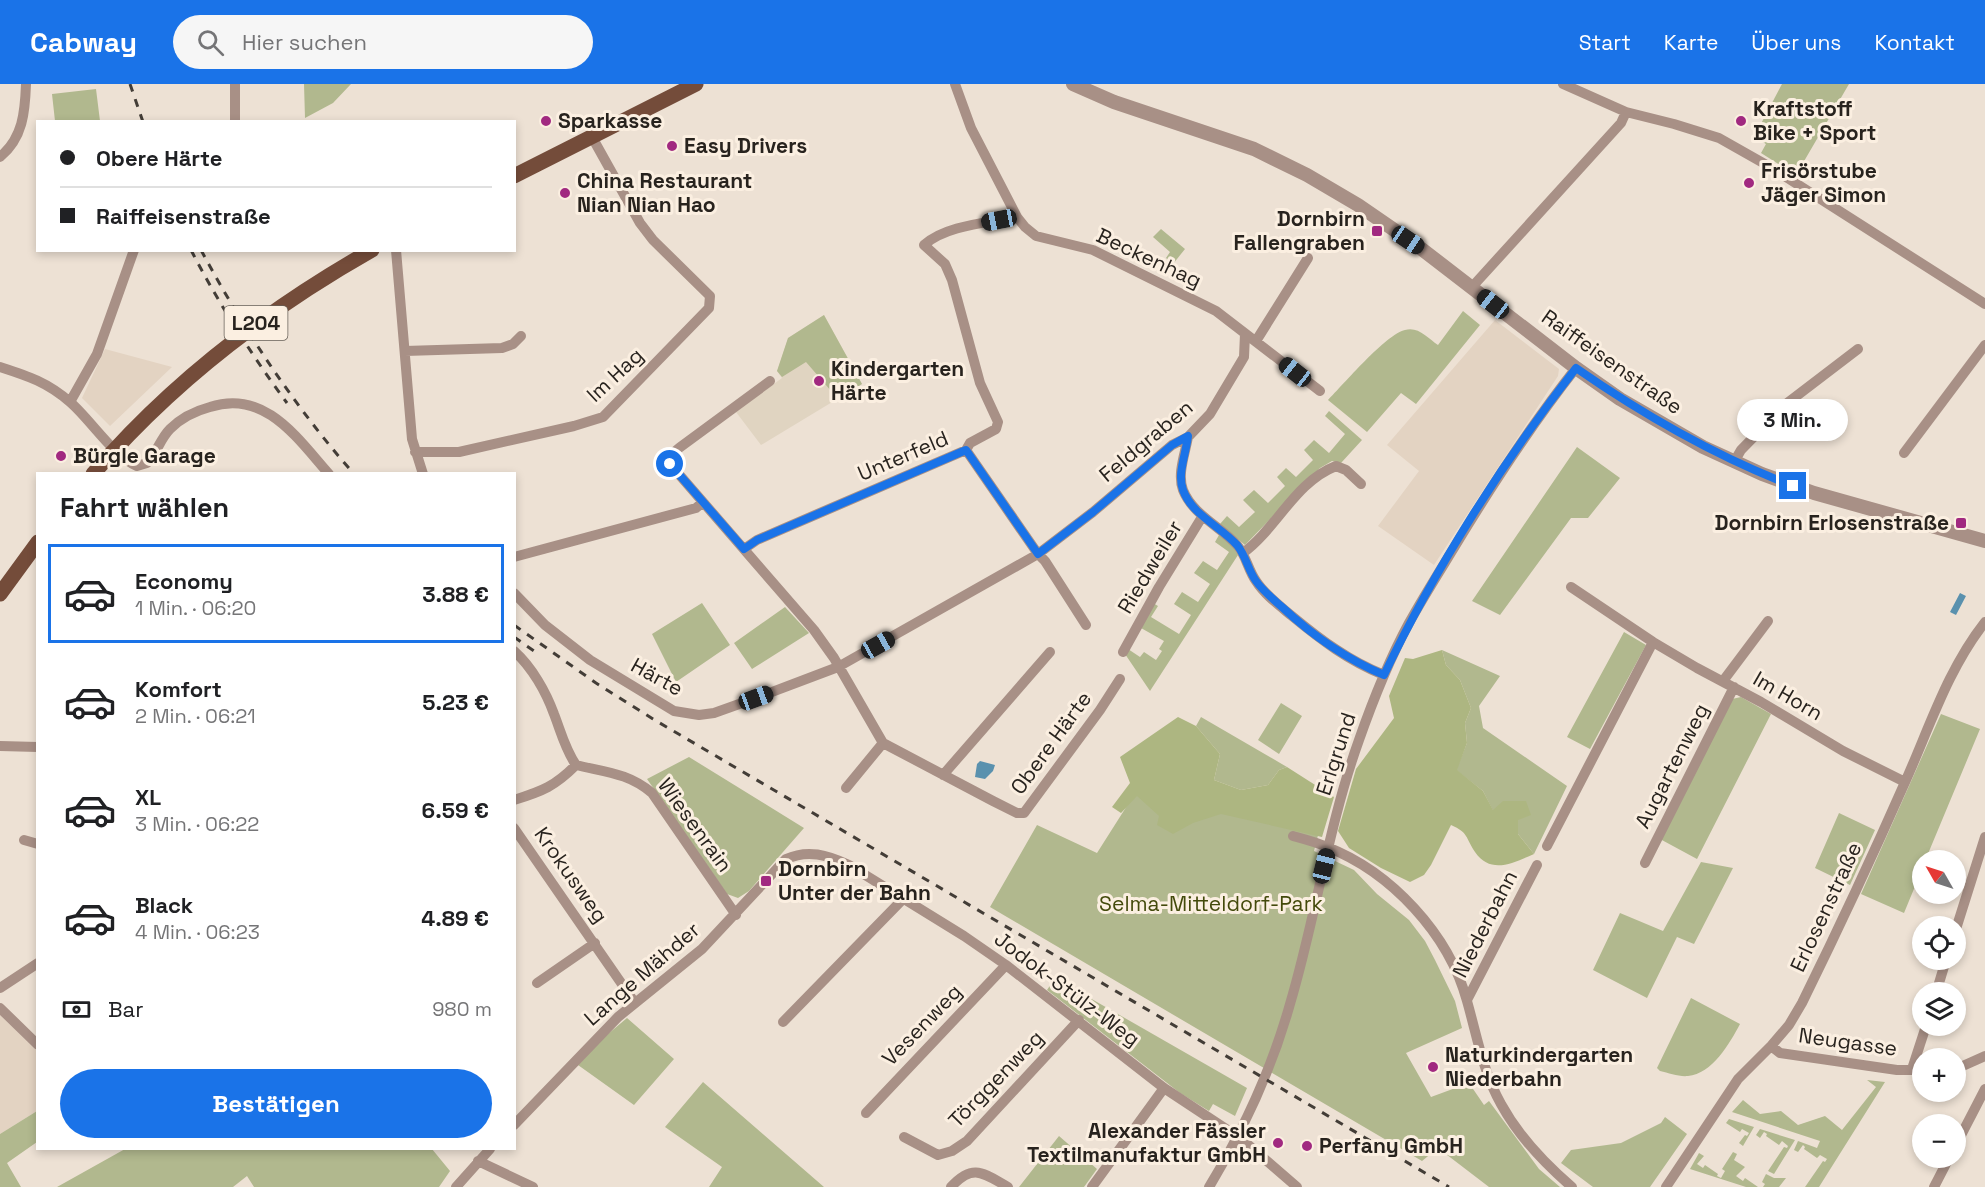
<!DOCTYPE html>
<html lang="de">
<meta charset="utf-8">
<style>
:root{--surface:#fff;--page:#f6f6f6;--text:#202124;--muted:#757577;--line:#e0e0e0;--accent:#1a73e8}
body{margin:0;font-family:"Space Grotesk",sans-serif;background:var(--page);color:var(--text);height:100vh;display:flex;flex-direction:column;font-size:22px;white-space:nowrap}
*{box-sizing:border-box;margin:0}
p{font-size:20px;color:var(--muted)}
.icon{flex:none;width:33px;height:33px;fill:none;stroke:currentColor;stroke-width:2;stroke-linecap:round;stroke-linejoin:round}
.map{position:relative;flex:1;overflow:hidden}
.sheet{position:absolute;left:36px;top:388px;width:480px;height:678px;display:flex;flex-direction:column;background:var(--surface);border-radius:0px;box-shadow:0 3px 9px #0003}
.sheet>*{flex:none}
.hud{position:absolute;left:36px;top:36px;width:480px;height:132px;border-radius:0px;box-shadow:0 3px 9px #0003;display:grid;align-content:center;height:132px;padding:0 24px;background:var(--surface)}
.needle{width:39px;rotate:309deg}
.buttons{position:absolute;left:1912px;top:766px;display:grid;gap:12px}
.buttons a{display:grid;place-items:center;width:54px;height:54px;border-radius:50%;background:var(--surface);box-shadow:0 3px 9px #0003;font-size:30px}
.end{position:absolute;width:27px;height:27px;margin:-14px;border:8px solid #1a73e8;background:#fff;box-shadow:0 0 0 3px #fff}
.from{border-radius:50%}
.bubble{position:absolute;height:42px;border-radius:21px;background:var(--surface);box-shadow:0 3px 9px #0003;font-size:20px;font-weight:800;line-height:42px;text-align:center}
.car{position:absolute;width:18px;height:36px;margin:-18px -9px;border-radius:8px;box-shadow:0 0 4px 2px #0007;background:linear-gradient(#222 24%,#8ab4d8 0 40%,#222 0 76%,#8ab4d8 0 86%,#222 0)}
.hud b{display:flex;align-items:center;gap:21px;height:57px;font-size:22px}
.hud b+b{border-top:2px solid var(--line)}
.hud i{width:15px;height:15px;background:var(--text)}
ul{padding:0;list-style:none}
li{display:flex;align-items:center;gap:18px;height:99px;margin:0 12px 9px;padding:0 12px;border:3px solid transparent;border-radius:0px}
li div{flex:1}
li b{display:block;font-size:22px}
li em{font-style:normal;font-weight:800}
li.current{border-color:var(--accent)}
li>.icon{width:54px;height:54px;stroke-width:1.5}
h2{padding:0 24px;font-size:27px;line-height:72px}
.pay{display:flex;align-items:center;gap:15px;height:66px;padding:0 24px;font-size:22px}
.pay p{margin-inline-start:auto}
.action{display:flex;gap:12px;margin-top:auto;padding:12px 24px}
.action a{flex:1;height:69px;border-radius:36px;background:var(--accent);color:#fff;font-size:24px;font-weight:800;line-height:69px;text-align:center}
header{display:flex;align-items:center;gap:36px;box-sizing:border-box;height:84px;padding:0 30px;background:var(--accent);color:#fff}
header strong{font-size:28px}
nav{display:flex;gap:33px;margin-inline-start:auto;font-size:21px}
.search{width:420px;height:54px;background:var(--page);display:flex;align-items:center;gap:15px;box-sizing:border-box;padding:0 21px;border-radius:33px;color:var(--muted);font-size:22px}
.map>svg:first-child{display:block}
</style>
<header>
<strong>Cabway</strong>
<div class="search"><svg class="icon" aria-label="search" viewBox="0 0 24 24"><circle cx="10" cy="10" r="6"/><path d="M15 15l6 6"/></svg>Hier suchen</div>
<nav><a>Start</a><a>Karte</a><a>Über uns</a><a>Kontakt</a></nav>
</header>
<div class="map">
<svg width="1985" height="1103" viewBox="0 0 1985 1103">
<rect width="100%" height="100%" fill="#ede1d4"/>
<path fill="#e3d3c2" d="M 1495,236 L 1559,285 L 1558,292 L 1434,481 L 1378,442 L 1419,387 L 1387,361 Z
M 105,265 L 172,283 L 110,342 L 82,314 Z
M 0,931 L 38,968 L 37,1027 L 0,1050 Z"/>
<path fill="#e0d4c1" d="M 824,231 L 862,300 L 761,361 L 736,328 L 782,294 L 777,287 L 788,254 Z"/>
<path fill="#b1b88e" d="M 304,0 L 351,0 L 333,19 L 305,34 Z
M 1782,0 L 1849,0 L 1796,91 L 1761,69 L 1766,60 L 1754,53 Z
M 96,5 L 100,37 L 55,37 L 52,10 Z
M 1161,145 L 1185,165 L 1173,180 L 1166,174 L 1170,168 L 1153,153 Z
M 1463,227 L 1480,241 L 1416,320 L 1401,309 L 1367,348 L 1328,316 C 1343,301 1386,250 1405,246 C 1418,242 1428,254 1438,261 Z
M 824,231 L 862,300 L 838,315 L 806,278 L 782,293 L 777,287 L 788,254 Z
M 1329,327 L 1362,356 L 1341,379 L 1332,377 L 1320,384 L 1245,461 L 1220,440 L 1227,432 L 1239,443 L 1255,428 L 1243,416 L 1254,406 L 1268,419 L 1285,402 L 1277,393 L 1286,384 L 1296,393 L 1313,376 L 1304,366 L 1314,356 L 1329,369 L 1345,350 L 1325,332 Z
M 1577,363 L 1620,394 L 1588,434 L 1571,434 L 1500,531 L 1472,517 Z
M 1219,451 L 1232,461 L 1238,471 L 1150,607 L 1125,570 L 1128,565 L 1140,573 L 1144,568 L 1156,576 L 1162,567 L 1159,565 L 1164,557 L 1141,544 L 1153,519 L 1158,522 L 1151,533 L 1179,550 L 1191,531 L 1174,520 L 1182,508 L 1198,518 L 1210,500 L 1194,489 L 1203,477 L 1217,486 L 1229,468 L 1215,458 Z
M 702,519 L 730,561 L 676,598 L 652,550 Z
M 785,523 L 809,549 L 752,585 L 734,559 Z
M 1624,548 L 1646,561 L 1590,665 L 1567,653 Z
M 1442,566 L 1500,592 L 1479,622 L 1483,644 L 1567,702 L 1534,770 L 1518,750 L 1518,735 L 1493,727 L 1483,707 L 1456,686 L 1467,659 L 1465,639 L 1471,624 L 1460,596 L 1446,581 Z
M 1741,613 L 1771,630 L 1697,775 L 1660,755 L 1732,615 Z
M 1281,619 L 1302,632 L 1279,670 L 1258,656 Z
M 1941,630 L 1980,645 L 1925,777 L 1923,777 L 1923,783 L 1904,829 L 1861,810 Z
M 1201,633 L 1287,683 L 1279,686 L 1268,701 L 1241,706 L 1214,696 L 1220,670 L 1196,642 Z
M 1163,665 L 1213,700 L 1243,710 L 1327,716 L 1314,767 L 1354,786 L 1377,810 L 1409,836 L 1425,857 L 1435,876 L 1455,917 L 1462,944 L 1406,969 L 1431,1013 L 1469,999 L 1484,1021 L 1489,1017 L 1539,1085 L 1560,1103 L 1489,1103 L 1438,1064 L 1422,1077 L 990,823 L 1037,741 L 1097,769 Z
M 689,673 L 804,744 L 749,807 L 738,814 L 727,810 L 647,695 Z
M 1839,729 L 1875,746 L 1850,801 L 1815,784 Z
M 1701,778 L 1733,784 L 1694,860 L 1677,853 L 1647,914 L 1593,886 L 1620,829 L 1663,847 Z
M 1055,894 L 1247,1004 L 1235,1032 L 1213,1020 L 1209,1027 L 1180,1009 L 1047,906 Z
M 1691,914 L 1740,940 C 1730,959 1712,990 1688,992 C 1679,993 1669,989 1660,987 L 1657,984 Z
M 627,934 L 674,975 L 634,1021 L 578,981 L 602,955 Z
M 1867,996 L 1885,998 L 1819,1103 L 1805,1103 L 1823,1077 L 1825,1078 L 1827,1075 L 1820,1071 L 1817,1074 L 1804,1065 L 1805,1063 L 1803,1061 L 1798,1068 L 1794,1066 L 1798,1057 L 1817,1064 L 1820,1057 L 1732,1028 L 1743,1016 L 1760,1030 L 1781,1027 L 1798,1041 L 1825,1032 L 1842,1046 L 1876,1003 Z
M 703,998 L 824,1103 L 709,1103 L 722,1083 L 665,1043 Z
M 37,1027 L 37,1058 L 7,1079 L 21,1103 L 0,1103 L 0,1050 Z
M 1665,1033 L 1687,1050 L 1650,1103 L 1593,1103 L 1561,1079 L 1571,1066 L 1621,1059 L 1661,1039 Z
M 1729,1035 L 1754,1043 L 1743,1062 L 1739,1059 L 1745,1051 L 1747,1052 L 1749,1049 L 1742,1045 L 1740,1048 L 1726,1039 Z
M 1760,1045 L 1795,1056 L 1774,1090 L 1768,1087 L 1784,1063 L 1787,1064 L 1788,1062 L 1782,1057 L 1779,1061 L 1766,1052 L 1767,1050 L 1764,1048 L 1760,1054 L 1756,1051 Z
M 1059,1052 L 1097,1085 L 1084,1103 L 1019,1103 Z
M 125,1065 L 432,1065 L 450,1087 L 439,1103 L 254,1103 L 247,1092 L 233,1103 L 57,1103 Z
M 1733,1068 L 1737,1070 L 1734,1076 L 1745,1083 L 1736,1092 L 1743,1097 L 1745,1094 L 1758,1103 L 1746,1103 L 1690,1085 L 1699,1069 L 1704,1072 L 1697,1080 L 1703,1084 L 1705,1081 L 1718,1090 L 1717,1092 L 1721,1094 L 1725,1087 L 1722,1085 Z
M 1766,1090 L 1774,1094 L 1786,1094 L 1779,1103 L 1763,1103 L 1765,1100 L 1762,1098 Z"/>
<path fill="#adb681" d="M 1442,566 L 1446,581 L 1460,596 L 1471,624 L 1465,639 L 1467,659 L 1457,686 L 1483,707 L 1493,726 L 1503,717 L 1526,717 L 1531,731 L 1518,736 L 1518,750 L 1534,770 C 1513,779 1491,791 1475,768 C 1465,753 1469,749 1451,741 L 1431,781 L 1424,791 L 1410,798 L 1381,784 L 1349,764 L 1338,747 L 1356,685 L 1394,634 L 1389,612 L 1405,574 L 1413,575 Z
M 1178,633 L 1196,642 L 1220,670 L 1214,696 L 1241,706 L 1268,701 L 1279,686 L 1287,683 L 1334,713 L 1322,753 L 1221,730 L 1193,739 L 1173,750 L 1157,741 L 1159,732 L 1137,712 L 1121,729 L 1112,723 L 1130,699 L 1120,673 Z"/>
<path fill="#5a91ae" d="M 1960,509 L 1966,512 L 1956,531 L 1950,528 Z
M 980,677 L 995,681 L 993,687 L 985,695 L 975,693 L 977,680 Z"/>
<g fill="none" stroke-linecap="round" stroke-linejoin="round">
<path stroke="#a89086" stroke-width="10" d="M 235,0 L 235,38
M 955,0 L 971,44 L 1017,133 L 1025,143 L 1036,152 L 1093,166 L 1216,227 L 1320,307
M 1563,0 L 1626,28 L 1674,40 L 1719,54 L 1772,84 L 1985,220
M 0,73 C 23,54 25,28 26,0
M 396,166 L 412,355 L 423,390
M 1472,203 L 1621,39 L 1626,28
M 1256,257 L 1308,174
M 405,267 L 502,264 L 513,260 L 521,252
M 0,283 C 28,292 47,298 70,318 C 90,335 114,373 137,382 L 147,379 C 157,369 160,355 170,345 C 181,334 195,327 210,323 C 265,305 297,354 329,390
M 770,297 L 679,364 C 673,369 669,372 670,380 L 814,546 L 834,574 L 883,659 L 993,717 L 1017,729 L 1024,729 L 1100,626 L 1120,595
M 70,318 L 97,270 L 134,166
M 1188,353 C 1185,370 1177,390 1183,406 C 1193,431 1220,442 1237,461 C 1246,471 1248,486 1256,497 C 1265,511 1280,522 1292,532 C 1321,556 1349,577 1384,591
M 966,366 L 1038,470 L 1045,477 L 1086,541
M 415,368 L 459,368 L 574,342 L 603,333 L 709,224 L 710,212 L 653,156 L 640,139 L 592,53
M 1904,369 L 1985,261
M 1734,378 L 1741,366 L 1786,320 L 1858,265
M 744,465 L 757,456 L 966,366 L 970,359 L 996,345 L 998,338 L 980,299 L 952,196 L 945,180 L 924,161 C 946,141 988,139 1017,133
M 1243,469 C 1277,444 1295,398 1336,382 L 1346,386 L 1361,400
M 514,473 L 696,424 L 703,418
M 1571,503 L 1653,558 L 1697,584 L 1761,618 L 1843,667 L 1905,698
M 514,509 L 545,541 L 590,576 L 674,627 L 699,631 L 714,629 L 756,614 L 838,583 L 1038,470 L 1093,428 L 1172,361 L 1188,353 L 1210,330 L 1244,273 L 1245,250
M 514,567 C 532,583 546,608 554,630 C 561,648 565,665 576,681
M 1123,568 L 1159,503 L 1202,433
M 1723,597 L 1768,537
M 0,662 L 38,663
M 943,691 L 1050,568
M 846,704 L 883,659
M 514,716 C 543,707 555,702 576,681 C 605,688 629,689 652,709 L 736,831
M 514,744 L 635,919
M 1293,752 C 1304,755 1316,758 1327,763 C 1391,788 1449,850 1467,917 C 1477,952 1483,988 1501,1020 C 1519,1053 1544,1079 1572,1103
M 24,756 L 38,760
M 1547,762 L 1653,558
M 1645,779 L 1734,603
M 1956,845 L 1985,753
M 537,899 L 595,859
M 0,904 L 38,879
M 1936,909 L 1946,876
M 1467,916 L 1537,781
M 0,924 L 38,961
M 783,938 L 904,814
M 1771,962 L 1780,969 L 1897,986 L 1923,986
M 1912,985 L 1926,942
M 1956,985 L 1985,972
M 866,1029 L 1006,881
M 514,1041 L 618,933 L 702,865 L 786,775 C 808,765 827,771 849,781 L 964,852 L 1006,881 L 1164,1004 L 1229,1047
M 904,1053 L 938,1071 L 952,1067 L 967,1057 L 1079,936
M 1245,1058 L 1297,1103
M 1956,1061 L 1985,1005
M 478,1077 L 533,1103
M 456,1103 L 490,1065
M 951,1103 C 973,1079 983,1089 1008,1103
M 1092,1103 L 1164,1004
M 1209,1103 C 1243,1047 1272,984 1290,920 C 1316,833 1328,742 1359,656 C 1373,616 1389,576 1409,539 C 1426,508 1445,479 1463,449 C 1498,392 1535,336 1576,284
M 1666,1103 L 1738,995 L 1771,962 L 1789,941 L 1802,919 C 1838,846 1873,771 1906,696 C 1930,642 1948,585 1985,538
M 1934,1103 L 1949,1074"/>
<path stroke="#a89086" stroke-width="14" d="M 1073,0 L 1114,18 L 1254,65 L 1307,91 L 1358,121 L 1419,163 L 1576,284 L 1620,315 L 1703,363 L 1762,390 L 1814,409 L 1985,457"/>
<path stroke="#744c3a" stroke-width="15" d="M 514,92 L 696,0
M 93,390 C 172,298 266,226 372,166
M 0,510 L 38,458"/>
<path stroke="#433d37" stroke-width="3" stroke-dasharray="8 8" stroke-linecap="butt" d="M 130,0 L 143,38
M 191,166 C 219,220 251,270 287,319
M 201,166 C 244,246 294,322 354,390
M 514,541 L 596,599 L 653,635 L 1449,1103
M 514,553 L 534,567"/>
<path stroke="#a89086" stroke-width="10" d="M 1229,1047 L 1245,1058"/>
</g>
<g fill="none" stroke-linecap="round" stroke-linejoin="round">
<path stroke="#1a73e8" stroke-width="8" d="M 670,380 L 744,465 L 757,456 L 966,366 L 1038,470 L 1093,428 L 1172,361 L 1188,352 C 1186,370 1177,390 1183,406 C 1192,431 1220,442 1237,461 C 1246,472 1248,486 1256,497 C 1263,507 1273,515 1282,523 C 1312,551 1346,575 1384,591 C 1434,486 1504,376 1576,284 C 1645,332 1715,372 1793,402"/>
</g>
<g fill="#a12980" stroke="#fbefe1" stroke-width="2">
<circle cx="546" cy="37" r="6"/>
<circle cx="1741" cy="37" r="6"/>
<circle cx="672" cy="62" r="6"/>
<circle cx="1749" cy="99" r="6"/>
<circle cx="565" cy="109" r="6"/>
<rect x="1371" y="141" width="12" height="12" rx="3"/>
<circle cx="819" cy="297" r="6"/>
<circle cx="61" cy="372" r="6"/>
<rect x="1955" y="433" width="12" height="12" rx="3"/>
<rect x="760" y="791" width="12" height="12" rx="3"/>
<circle cx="1433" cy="983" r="6"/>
<circle cx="1278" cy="1059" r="6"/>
<circle cx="1307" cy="1062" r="6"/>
</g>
<g text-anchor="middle" stroke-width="6" stroke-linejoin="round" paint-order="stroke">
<rect fill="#fbefe1" stroke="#676058" stroke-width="1.5" x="224.5" y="222" width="63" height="34" rx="4.5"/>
<g font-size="20" font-weight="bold" fill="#28231e">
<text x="256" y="246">L204</text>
</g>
<g font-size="21" font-weight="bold" fill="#28231e" stroke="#fbefe1" text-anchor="start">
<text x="1753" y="32">Kraftstoff<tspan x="1753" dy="24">Bike + Sport</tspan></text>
<text x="558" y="44">Sparkasse</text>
<text x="684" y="69">Easy Drivers</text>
<text x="1761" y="94">Frisörstube<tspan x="1761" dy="24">Jäger Simon</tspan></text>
<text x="577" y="104">China Restaurant<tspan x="577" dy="24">Nian Nian Hao</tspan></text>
<text x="1365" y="142" text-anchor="end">Dornbirn<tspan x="1365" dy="24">Fallengraben</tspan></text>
<text x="831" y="292">Kindergarten<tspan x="831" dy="24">Härte</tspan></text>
<text x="73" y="379">Bürgle Garage</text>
<text x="1949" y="446" text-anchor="end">Dornbirn Erlosenstraße</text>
<text x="778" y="792">Dornbirn<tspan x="778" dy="24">Unter der Bahn</tspan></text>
<text x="1445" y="978">Naturkindergarten<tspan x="1445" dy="24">Niederbahn</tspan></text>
<text x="1266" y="1054" text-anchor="end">Alexander Fässler<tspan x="1266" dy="24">Textilmanufaktur GmbH</tspan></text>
<text x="1319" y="1069">Perfany GmbH</text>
</g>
<g font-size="21" fill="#28231e" stroke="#fbefe1">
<text transform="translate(1149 174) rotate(25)" y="7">Beckenhag</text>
<text transform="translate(1612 278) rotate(35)" y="7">Raiffeisenstraße</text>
<text transform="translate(615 291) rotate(-43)" y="7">Im Hag</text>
<text transform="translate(1146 357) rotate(-40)" y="7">Feldgraben</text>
<text transform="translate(903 372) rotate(-23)" y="7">Unterfeld</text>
<text transform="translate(1150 483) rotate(-59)" y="7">Riedweiler</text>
<text transform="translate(657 593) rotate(29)" y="7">Härte</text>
<text transform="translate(1788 612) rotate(30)" y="7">Im Horn</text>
<text transform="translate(1051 659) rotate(-54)" y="7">Obere Härte</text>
<text transform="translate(1336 670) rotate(-72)" y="7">Erlgrund</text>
<text transform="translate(1672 682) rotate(-63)" y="7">Augartenweg</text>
<text transform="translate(695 741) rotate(54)" y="7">Wiesenrain</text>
<text transform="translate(571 791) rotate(55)" y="7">Krokusweg</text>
<text transform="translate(1826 823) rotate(-65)" y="7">Erlosenstraße</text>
<text transform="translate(1485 840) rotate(-63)" y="7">Niederbahn</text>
<text transform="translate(642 890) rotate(-41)" y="7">Lange Mähder</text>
<text transform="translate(1067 905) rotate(37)" y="7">Jodok-Stülz-Weg</text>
<text transform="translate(922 941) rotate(-46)" y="7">Vesenweg</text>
<text transform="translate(1848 958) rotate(8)" y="7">Neugasse</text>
<text transform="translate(996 995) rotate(-46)" y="7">Törggenweg</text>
</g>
<g font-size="21" fill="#434a0b" stroke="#fbefe1">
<text x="1211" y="827">Selma-Mitteldorf-Park</text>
</g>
</g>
</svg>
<div class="buttons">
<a><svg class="needle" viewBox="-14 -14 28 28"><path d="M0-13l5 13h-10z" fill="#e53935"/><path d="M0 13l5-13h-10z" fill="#757577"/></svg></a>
<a><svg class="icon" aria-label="locate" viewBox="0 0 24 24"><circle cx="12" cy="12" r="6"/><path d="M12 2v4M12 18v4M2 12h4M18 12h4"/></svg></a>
<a><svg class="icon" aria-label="layers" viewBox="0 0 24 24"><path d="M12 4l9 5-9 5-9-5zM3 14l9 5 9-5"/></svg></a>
<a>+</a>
<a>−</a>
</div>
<i class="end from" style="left:670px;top:380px"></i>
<i class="end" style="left:1793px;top:402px"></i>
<div class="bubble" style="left:1737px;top:315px;width:111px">3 Min.</div>
<i class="car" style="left:999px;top:136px;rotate:259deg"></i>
<i class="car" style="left:1408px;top:156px;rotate:124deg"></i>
<i class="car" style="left:1493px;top:220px;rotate:308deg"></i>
<i class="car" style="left:1295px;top:288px;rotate:308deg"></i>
<i class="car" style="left:878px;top:561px;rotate:61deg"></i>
<i class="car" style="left:756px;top:614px;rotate:70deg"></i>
<i class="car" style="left:1324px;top:782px;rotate:14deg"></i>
<div class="hud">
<b><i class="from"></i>Obere Härte</b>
<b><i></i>Raiffeisenstraße</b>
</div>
<section class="sheet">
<h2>Fahrt wählen</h2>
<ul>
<li class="current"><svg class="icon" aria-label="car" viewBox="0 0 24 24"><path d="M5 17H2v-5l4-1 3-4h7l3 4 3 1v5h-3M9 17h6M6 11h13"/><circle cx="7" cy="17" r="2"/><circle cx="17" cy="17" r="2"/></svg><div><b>Economy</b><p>1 Min. · 06:20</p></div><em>3.88 €</em></li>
<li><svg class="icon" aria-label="car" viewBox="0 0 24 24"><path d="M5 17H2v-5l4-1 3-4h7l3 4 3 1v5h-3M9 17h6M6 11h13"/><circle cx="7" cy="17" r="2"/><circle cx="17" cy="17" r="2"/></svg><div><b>Komfort</b><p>2 Min. · 06:21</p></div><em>5.23 €</em></li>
<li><svg class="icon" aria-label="car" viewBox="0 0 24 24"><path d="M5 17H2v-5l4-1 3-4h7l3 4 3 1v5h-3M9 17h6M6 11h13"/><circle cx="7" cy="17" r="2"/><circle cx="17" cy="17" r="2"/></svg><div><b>XL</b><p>3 Min. · 06:22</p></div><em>6.59 €</em></li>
<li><svg class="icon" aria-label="car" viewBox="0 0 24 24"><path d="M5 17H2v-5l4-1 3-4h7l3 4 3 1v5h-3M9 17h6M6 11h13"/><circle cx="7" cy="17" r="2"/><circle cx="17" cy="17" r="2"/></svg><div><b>Black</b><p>4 Min. · 06:23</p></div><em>4.89 €</em></li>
</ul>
<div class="pay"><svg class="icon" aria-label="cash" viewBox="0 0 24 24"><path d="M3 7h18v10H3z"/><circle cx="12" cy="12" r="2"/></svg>Bar<p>980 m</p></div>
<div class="action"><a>Bestätigen</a></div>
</section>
</div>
